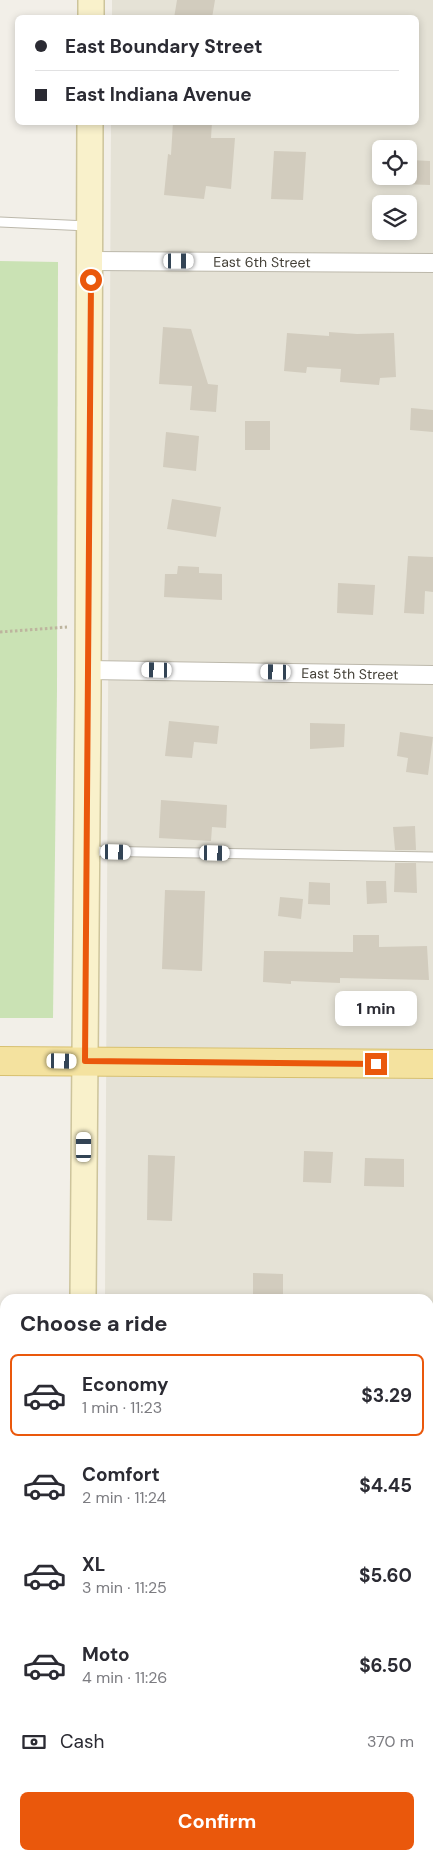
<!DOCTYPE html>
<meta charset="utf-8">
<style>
:root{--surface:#fff;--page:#f7f7f7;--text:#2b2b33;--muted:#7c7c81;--line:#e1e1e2;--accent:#ea580c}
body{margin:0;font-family:"DM Sans",sans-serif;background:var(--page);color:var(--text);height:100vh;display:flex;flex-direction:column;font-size:19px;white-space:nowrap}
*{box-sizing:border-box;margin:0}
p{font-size:16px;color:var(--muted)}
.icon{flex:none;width:28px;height:28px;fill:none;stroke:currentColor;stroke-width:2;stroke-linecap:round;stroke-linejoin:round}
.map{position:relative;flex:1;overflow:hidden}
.drawer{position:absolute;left:0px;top:1294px;width:434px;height:566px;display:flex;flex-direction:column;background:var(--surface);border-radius:15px 15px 0 0;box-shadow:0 2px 8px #0003}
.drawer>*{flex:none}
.hud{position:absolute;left:15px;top:15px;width:404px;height:110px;border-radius:8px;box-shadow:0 2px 8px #0003;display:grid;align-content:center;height:110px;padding:0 20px;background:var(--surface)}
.controls{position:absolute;left:372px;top:140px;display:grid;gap:10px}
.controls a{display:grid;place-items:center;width:45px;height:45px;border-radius:8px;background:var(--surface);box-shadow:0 2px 8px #0003;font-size:25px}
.end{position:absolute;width:22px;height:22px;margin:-11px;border:6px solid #ea580c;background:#fff;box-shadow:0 0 0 2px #fff}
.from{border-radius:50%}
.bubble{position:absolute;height:35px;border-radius:8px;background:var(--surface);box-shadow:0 2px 8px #0003;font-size:16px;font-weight:700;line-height:35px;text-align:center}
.car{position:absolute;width:15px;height:30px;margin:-15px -8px;border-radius:6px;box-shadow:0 0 4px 1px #0007;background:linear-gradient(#fff 24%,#345 0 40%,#fff 0 76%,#345 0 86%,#fff 0)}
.hud b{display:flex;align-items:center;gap:18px;height:48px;font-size:19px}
.hud b+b{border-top:1px solid var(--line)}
.hud i{width:12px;height:12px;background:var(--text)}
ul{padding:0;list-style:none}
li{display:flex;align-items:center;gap:15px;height:82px;margin:0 10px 8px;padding:0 10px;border:2px solid transparent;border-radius:8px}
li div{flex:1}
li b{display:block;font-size:19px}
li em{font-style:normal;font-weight:700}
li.selected{border-color:var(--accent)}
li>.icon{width:45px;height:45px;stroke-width:1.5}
h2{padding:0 20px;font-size:22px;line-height:60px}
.pay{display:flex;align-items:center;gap:12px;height:55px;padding:0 20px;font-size:19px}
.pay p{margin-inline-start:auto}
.cta{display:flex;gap:10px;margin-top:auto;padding:10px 20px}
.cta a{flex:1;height:58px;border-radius:8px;background:var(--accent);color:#fff;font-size:20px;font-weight:700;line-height:58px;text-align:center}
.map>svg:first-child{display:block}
</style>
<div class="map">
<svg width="433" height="1859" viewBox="0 0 433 1859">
<rect width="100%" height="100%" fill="#f2efe8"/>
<path fill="#e5e2d6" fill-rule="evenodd" d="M 112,0 L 433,0 L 433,1859 L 102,1859 L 102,1855 L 429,1855 L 429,1299 L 105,1299 L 111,123 L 416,122 L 416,18 L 112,17 ZM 381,149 L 409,149 L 409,176 L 381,176 ZM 381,204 L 409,204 L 409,231 L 381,231 Z"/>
<path fill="#cae2b4" d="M 0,261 L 58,262 L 57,690 L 53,1018 L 0,1018 Z"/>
<path fill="#d2ccbe" d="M 177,0 L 215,0 L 212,18 L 174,18 Z
M 173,122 L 212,122 L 211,138 L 235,138 L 231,189 L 206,186 L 204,199 L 164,195 L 168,154 L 171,155 Z
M 274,151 L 306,152 L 303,200 L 271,199 Z
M 376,159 L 381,159 L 381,176 L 409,176 L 409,160 L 430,161 L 430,185 L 375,183 Z
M 163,327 L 191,329 L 208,384 L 218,385 L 216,412 L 190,410 L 192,386 L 159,384 Z
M 329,332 L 357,334 L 394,333 L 396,377 L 380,378 L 379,385 L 340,382 L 341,369 L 307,367 L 306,373 L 284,371 L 287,333 L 329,336 Z
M 411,408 L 433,410 L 433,432 L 410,430 Z
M 245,421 L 270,421 L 270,450 L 245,450 Z
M 166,432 L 199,436 L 196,471 L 163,467 Z
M 172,499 L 221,507 L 216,537 L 167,529 Z
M 408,556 L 433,557 L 433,592 L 425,591 L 424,614 L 404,613 Z
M 178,566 L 199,567 L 199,573 L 222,574 L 222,600 L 164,597 L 165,574 L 177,574 Z
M 338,583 L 375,585 L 373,615 L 337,613 Z
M 169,721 L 219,726 L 217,744 L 194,742 L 192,758 L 165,756 Z
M 310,723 L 345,724 L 344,747 L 310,749 Z
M 400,732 L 433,737 L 428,775 L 406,772 L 408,758 L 397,756 Z
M 161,800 L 227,805 L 226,828 L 212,827 L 211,841 L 159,838 Z
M 415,826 L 416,850 L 395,850 L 393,827 Z
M 395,863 L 416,863 L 417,893 L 394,892 Z
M 366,881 L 386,881 L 387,903 L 367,904 Z
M 309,882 L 330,883 L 330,905 L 308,904 Z
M 165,890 L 205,891 L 202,971 L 162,969 Z
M 280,897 L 303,899 L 301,919 L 278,916 Z
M 353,935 L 379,935 L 379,947 L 427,946 L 429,980 L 340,978 L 340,983 L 291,981 L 291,984 L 263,982 L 264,951 L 353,952 Z
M 304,1151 L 333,1152 L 331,1183 L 303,1182 Z
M 148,1155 L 175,1156 L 172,1221 L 147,1220 Z
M 365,1158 L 404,1159 L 404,1187 L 364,1186 Z
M 253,1273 L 283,1274 L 283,1299 L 253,1299 Z"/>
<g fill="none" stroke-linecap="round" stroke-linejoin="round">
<g stroke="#bcb8ab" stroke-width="11">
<path id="lane" d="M 0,222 L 88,226
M 89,851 L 433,857"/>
</g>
<g stroke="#bcb8ab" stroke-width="20">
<g id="street">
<path id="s1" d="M 91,261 L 433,263"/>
<path id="s2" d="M 88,670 L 433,675"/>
</g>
</g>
<g stroke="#cdc49b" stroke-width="28">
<path id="secondary" d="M 91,18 L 91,0
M 83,1299 L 88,691 L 90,122
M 78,1859 L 78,1855"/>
</g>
<g stroke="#d7c070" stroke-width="30">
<path id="primary" d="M 0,1061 L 433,1064"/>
</g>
<path stroke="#bdb49e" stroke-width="3" stroke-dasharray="2.5 2.5" stroke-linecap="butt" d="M 0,632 L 67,627"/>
<use href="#lane" stroke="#fff" stroke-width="9"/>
<use href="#street" stroke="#fff" stroke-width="18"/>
<use href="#secondary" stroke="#f9f1cb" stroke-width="25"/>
<use href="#primary" stroke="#f4e29f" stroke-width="28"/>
<g stroke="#969696" stroke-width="5.5">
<path id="rail" d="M 429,1512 L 433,1511
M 0,1593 L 5,1592"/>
</g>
<use href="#rail" stroke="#fff" stroke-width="4" stroke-dasharray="11" stroke-linecap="butt"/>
</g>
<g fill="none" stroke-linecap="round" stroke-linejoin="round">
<path stroke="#ea580c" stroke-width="6" d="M 91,280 L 85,1061 L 376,1064"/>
</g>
<g text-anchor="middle" stroke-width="4.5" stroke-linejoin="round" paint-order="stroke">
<g font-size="14" fill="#444037" stroke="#fff">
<text dy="5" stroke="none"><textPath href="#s1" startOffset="171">East 6th Street</textPath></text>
<text dy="5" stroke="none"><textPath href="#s2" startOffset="262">East 5th Street</textPath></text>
</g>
</g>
</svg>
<div class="controls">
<a><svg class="icon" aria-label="locate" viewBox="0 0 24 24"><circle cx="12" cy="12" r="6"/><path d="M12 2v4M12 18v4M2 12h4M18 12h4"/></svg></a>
<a><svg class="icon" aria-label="layers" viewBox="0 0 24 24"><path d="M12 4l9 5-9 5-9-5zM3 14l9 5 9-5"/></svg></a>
</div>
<i class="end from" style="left:91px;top:280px"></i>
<i class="end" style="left:376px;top:1064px"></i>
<div class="bubble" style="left:335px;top:991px;width:82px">1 min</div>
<i class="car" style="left:179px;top:261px;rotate:90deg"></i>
<i class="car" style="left:157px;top:670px;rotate:271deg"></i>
<i class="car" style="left:276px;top:672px;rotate:271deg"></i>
<i class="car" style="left:116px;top:852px;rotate:91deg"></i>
<i class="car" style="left:215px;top:853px;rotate:91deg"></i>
<i class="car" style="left:62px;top:1061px;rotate:91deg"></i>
<i class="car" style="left:84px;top:1147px;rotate:0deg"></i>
<div class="hud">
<b><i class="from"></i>East Boundary Street</b>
<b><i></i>East Indiana Avenue</b>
</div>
<section class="drawer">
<h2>Choose a ride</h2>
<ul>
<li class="selected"><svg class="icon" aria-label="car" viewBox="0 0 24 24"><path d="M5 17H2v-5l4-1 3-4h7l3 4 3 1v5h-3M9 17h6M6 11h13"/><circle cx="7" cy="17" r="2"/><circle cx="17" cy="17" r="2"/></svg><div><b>Economy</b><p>1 min · 11:23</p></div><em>$3.29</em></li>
<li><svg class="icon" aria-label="car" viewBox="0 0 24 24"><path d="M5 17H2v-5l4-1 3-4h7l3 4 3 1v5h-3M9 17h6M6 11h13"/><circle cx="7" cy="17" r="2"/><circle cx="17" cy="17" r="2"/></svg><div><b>Comfort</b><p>2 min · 11:24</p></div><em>$4.45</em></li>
<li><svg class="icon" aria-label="car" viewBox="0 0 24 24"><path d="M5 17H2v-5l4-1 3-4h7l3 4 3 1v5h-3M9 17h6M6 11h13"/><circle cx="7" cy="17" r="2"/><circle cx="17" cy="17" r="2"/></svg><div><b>XL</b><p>3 min · 11:25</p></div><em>$5.60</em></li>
<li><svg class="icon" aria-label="car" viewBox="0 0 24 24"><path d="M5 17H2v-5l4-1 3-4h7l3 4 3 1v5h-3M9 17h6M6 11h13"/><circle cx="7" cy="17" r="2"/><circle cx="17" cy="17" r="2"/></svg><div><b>Moto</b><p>4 min · 11:26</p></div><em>$6.50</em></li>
</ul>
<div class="pay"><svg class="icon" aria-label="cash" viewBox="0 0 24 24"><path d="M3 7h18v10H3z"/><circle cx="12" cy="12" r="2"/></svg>Cash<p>370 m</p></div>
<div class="cta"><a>Confirm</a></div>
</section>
</div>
